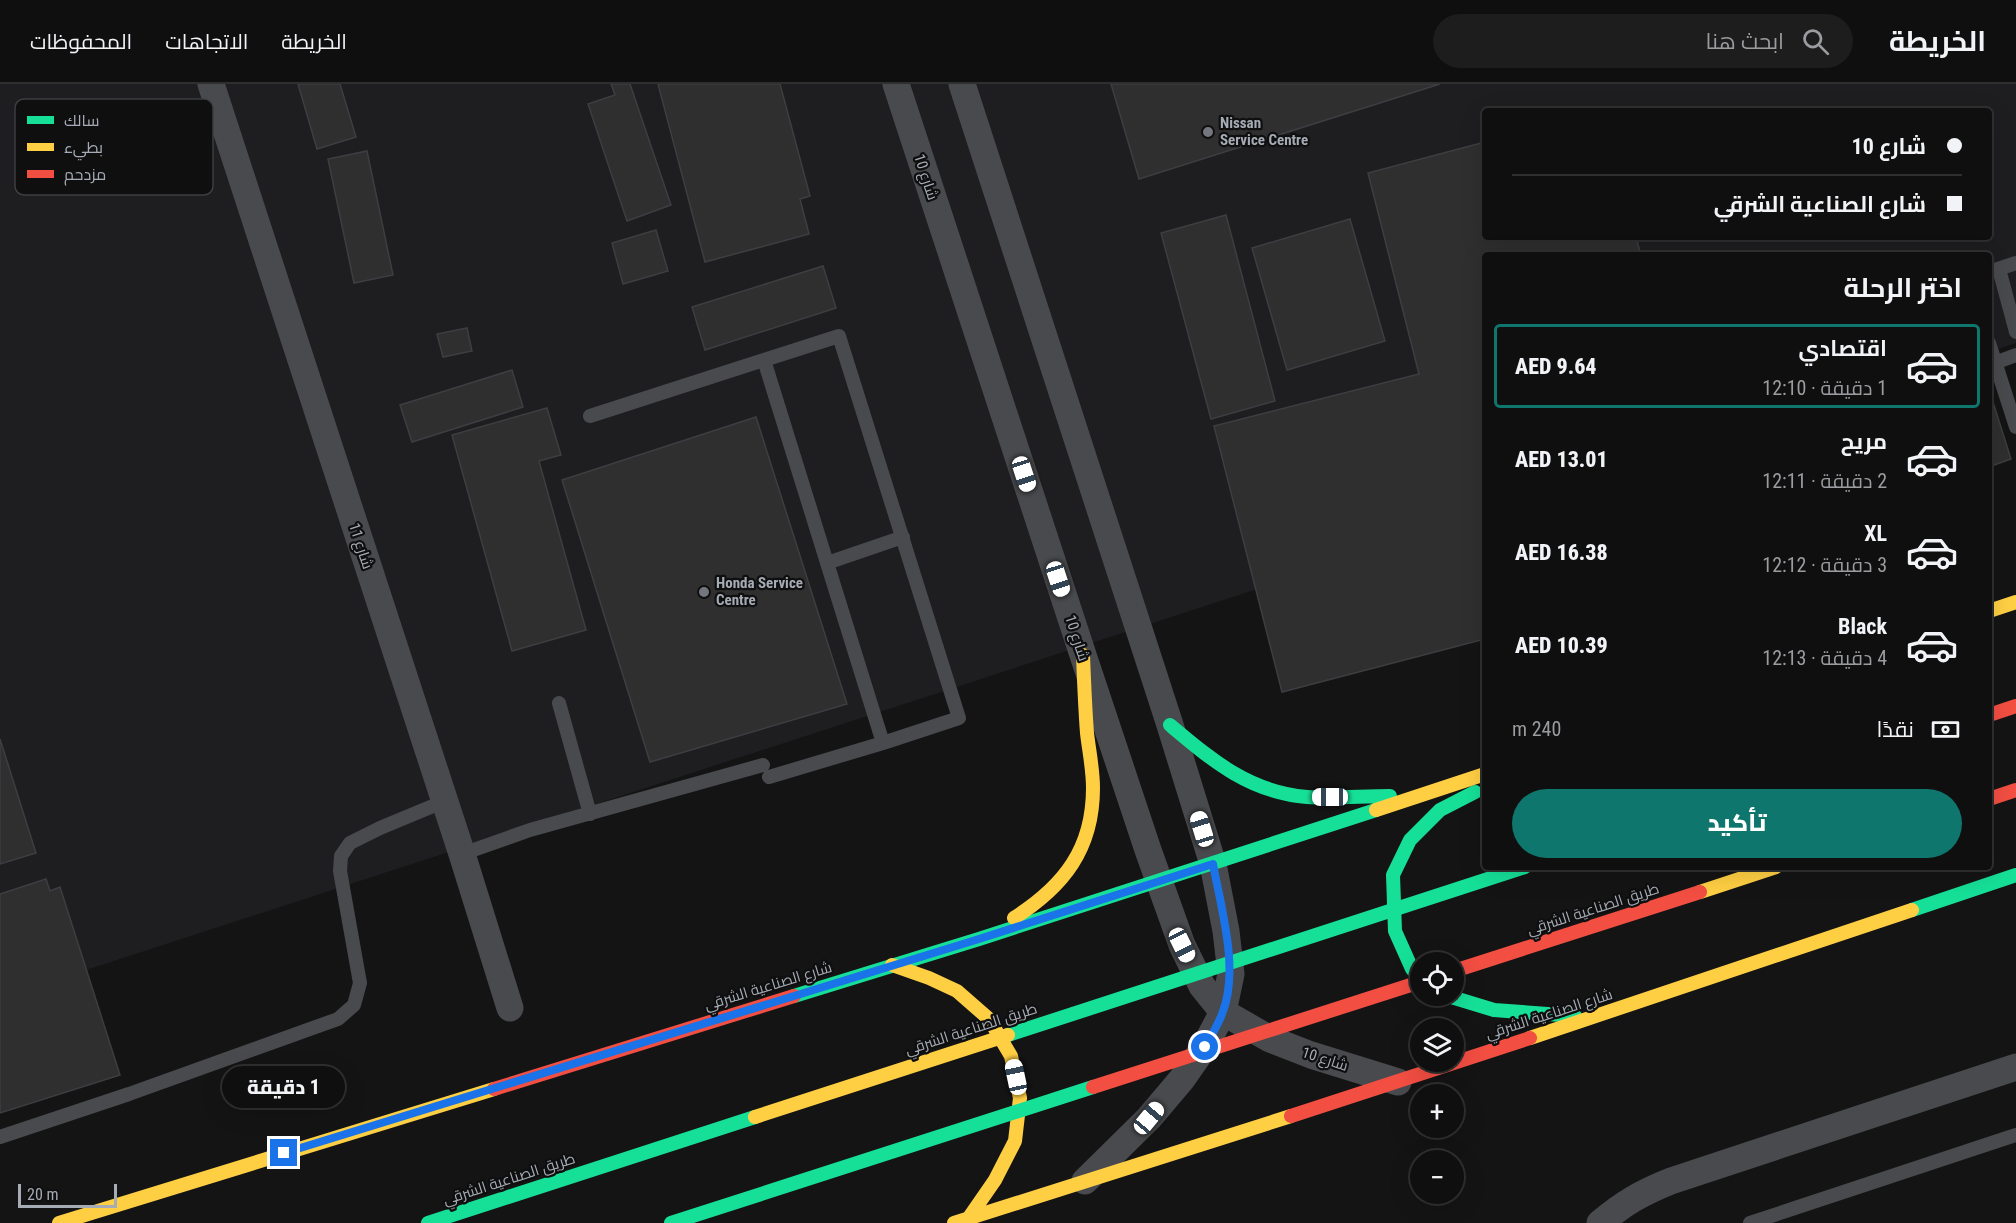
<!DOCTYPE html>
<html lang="ar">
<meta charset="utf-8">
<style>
:root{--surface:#0f0f10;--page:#1d1d1e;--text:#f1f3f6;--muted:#9b9c9f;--line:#2f2f30;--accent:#0f766e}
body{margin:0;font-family:"Roboto Condensed",Cairo,sans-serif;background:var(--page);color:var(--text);direction:rtl;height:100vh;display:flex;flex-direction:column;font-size:22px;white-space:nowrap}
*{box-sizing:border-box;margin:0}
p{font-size:20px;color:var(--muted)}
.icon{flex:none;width:33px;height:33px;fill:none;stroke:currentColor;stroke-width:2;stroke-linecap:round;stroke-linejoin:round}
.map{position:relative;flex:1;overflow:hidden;direction:ltr}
.drawer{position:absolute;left:1482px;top:168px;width:510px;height:618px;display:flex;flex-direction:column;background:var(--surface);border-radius:6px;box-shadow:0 6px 24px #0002,0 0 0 2px var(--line);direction:rtl}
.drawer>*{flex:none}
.banner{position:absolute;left:1482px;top:24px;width:510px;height:132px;border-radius:6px;box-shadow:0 6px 24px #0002,0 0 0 2px var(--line);direction:rtl;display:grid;align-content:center;height:132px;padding:0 30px;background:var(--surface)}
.controls{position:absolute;left:1410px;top:868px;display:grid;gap:12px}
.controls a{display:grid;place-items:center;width:54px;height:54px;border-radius:50%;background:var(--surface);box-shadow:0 6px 24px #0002,0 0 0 2px var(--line);font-size:30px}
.scale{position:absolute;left:18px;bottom:15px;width:99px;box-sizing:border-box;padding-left:6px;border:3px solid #a6acb5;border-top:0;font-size:16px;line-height:21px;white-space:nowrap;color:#a6acb5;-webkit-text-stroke:4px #0f0f10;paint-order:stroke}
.end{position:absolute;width:27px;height:27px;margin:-14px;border:8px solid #1a73e8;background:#fff;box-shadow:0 0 0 3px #fff}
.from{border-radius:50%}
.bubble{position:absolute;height:42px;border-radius:21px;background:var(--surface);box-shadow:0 6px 24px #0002,0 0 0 2px var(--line);font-size:20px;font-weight:800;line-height:42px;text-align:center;direction:rtl}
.car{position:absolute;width:18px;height:36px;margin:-18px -9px;border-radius:8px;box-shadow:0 0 4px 2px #0007;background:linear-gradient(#fff 24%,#345 0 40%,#fff 0 76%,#345 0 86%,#fff 0)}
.banner b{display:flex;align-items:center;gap:21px;height:57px;font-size:22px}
.banner b+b{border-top:2px solid var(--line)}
.banner i{width:15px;height:15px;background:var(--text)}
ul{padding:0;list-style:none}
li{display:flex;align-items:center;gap:18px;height:84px;margin:0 12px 9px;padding:0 18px;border:3px solid transparent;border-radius:6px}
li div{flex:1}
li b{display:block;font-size:22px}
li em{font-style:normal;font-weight:800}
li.on{border-color:var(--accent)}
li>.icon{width:54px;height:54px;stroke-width:1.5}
h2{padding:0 30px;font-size:27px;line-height:72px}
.pay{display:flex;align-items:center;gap:15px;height:66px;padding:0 30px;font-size:22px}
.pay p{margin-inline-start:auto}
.cta{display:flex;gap:12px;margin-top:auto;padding:12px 30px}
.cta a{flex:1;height:69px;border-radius:36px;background:var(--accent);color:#fff;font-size:24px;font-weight:800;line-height:69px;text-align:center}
header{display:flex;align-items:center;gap:36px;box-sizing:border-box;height:84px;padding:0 30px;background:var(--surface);border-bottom:2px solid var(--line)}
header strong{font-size:28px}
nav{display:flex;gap:33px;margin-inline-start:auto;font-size:21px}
.search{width:420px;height:54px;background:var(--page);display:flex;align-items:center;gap:15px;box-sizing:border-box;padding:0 21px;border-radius:33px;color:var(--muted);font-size:22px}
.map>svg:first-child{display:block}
</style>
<header>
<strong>الخريطة</strong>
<div class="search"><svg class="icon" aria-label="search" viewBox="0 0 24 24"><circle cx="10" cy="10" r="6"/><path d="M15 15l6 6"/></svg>ابحث هنا</div>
<nav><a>الخريطة</a><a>الاتجاهات</a><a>المحفوظات</a></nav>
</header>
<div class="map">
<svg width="2016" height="1139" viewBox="0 0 2016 1139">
<rect width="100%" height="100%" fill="#141415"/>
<path fill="#1e1e20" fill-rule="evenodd" d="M 0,0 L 2016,0 L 2016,259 L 1989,268 L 1989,171 L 1485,171 L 1485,431 L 0,914 ZM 1485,27 L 1989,27 L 1989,153 L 1485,153 Z"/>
<path fill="#2f2f30" stroke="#3d3e41" stroke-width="1.5" d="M 298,0 L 340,0 L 356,53 L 317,65 Z
M 611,0 L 630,0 L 671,121 L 627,137 L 588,20 L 615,11 Z
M 658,0 L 780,0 L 810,112 L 800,115 L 809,150 L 705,178 Z
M 1111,0 L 1440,0 L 1139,95 Z
M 1485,58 L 1485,153 L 1636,153 L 1641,171 L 1485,171 L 1485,555 L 1282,608 L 1214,342 L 1419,290 L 1368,89 Z
M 367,67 L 393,191 L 354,199 L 328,75 Z
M 1226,131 L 1275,317 L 1211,335 L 1161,149 Z
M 1350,135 L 1385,257 L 1287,286 L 1252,164 Z
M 656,146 L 668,187 L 623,200 L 612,159 Z
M 823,182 L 836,224 L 705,266 L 692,223 Z
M 467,244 L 472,267 L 443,273 L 437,250 Z
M 512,286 L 523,323 L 412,358 L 400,321 Z
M 1993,318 L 2011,375 L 1989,383 L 1989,319 Z
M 547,324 L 561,371 L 539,377 L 586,546 L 512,567 L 452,351 Z
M 756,333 L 847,620 L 650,678 L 562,396 Z
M 0,655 L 36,769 L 0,780 Z
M 46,795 L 50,807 L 60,803 L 120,991 L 0,1029 L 0,810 Z"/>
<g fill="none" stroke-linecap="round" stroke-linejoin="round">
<path stroke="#494a4d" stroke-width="14" d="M 1999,185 L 2016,248
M 1989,188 L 2016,179
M 1989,259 L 2016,343
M 1989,281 L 2016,271
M 590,332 L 764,276
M 827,479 L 903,453
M 559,619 L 590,730
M 769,693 L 883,659 L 764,276 L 839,252 L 959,634 L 883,659
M 462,770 L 530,746 L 763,681
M 0,1053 L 129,1010 L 338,935 L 354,921 L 360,899 L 340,787 L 341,772 L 350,759 L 380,744 L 445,717
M 1750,1139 L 2016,1051"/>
<path stroke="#494a4d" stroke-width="27" d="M 211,0 L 462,770 L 510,924
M 896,0 L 1083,571 L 1148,766 L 1182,861 L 1202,902 L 1223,928 L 1270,955 L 1311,971 L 1398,998
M 962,0 L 1170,641 L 1213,780 L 1226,847 L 1231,890 L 1223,928 L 1205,962 L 1182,995 L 1149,1034 L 1085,1097
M 1600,1139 C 1624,1119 1641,1109 1671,1097 L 2016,983"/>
<path stroke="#16e098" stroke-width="14" d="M 1170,641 C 1213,677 1249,708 1307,713 C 1334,715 1362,712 1390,712
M 1912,826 L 2016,791
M 1420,893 L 1412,885 L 1395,847 L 1393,791 L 1410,756 L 1440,726 L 1475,708
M 794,912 L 979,855 L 1376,726
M 1448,912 L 1494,926 L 1575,932"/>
<path stroke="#ffcf43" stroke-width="14" d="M 1989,527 L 2016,518
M 1376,726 L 1485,690
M 1700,808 L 1776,783
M 1014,834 C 1064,802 1093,765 1093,704 C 1093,685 1089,667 1087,649 C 1085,623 1084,597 1083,571
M 892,881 L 929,894 L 957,907 L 989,935 L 1011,972 L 1020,1014 L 1015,1057 L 995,1096 L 968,1135
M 1530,954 L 1912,826
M 59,1139 L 494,1005
M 954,1139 L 1291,1032"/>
<path stroke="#f24e42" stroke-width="14" d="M 1989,631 L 2016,622
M 1989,715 L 2016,706
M 1454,887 L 1700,808
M 494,1005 L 794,912
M 1291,1032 L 1530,954"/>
<path stroke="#16e098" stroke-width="14" d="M 1008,951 L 1525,783
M 428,1139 L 755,1033
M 671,1139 L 1093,1003"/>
<path stroke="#ffcf43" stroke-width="14" d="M 755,1033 L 1008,951"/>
<path stroke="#f24e42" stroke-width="14" d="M 1093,1003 L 1420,898"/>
</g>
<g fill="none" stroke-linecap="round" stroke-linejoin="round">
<path stroke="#1a73e8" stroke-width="8" d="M 284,1069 L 979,855 L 1213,780 C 1221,824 1240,887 1222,930 C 1218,941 1211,952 1205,963"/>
</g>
<g fill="#73777d" stroke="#0f0f10" stroke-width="2">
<circle cx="1208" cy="48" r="6"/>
<circle cx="704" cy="508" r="6"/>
</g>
<g text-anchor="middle" stroke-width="4.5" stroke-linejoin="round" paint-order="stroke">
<g font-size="15" font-weight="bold" fill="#a6acb5" stroke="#0f0f10" text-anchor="start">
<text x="1220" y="44">Nissan<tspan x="1220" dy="17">Service Centre</tspan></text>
<text x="716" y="504">Honda Service<tspan x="716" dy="17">Centre</tspan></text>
</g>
<g font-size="15" fill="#a6acb5" stroke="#0f0f10">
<text transform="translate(926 93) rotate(72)" y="5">شارع 10</text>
<text transform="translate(361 462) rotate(72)" y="5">شارع 11</text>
<text transform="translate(1077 554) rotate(72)" y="5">شارع 10</text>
<text transform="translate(1593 825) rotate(-18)" y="5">طريق الصناعية الشرقي</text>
<text transform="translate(768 902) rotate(-17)" y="5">شارع الصناعية الشرقي</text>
<text transform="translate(1549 930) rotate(-18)" y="5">شارع الصناعية الشرقي</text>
<text transform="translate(971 945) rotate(-18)" y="5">طريق الصناعية الشرقي</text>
<text transform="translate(1325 975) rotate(18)" y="5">شارع 10</text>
<text transform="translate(509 1095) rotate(-18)" y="5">طريق الصناعية الشرقي</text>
</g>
</g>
<rect x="15" y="15" width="198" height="96" rx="9" fill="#0f0f10" stroke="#3c3e42" stroke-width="1.5"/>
<rect x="27" y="32" width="27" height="8" fill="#16e098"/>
<rect x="27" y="59" width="27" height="8" fill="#ffcf43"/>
<rect x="27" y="86" width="27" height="8" fill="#f24e42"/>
<g font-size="16" fill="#a6acb5">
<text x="64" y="42">سالك</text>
<text x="64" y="69">بطيء</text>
<text x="64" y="96">مزدحم</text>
</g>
</svg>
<div class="controls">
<a><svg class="icon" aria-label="locate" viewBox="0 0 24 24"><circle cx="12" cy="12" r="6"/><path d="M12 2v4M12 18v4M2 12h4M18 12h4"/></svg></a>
<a><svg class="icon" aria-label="layers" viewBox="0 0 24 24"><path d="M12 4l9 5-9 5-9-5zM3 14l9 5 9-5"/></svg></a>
<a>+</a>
<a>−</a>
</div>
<div class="scale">20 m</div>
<i class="end from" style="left:1205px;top:963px"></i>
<i class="end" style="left:284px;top:1069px"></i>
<div class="bubble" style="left:222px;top:982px;width:123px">1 دقيقة</div>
<i class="car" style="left:1024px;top:390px;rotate:162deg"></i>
<i class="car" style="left:1058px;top:495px;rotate:162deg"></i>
<i class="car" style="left:1330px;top:713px;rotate:270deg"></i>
<i class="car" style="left:1202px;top:745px;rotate:343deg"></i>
<i class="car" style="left:1182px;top:861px;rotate:154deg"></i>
<i class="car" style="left:1016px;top:993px;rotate:348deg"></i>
<i class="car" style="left:1149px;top:1034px;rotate:40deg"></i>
<div class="banner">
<b><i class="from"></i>شارع 10</b>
<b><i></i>شارع الصناعية الشرقي</b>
</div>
<section class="drawer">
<h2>اختر الرحلة</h2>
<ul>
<li class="on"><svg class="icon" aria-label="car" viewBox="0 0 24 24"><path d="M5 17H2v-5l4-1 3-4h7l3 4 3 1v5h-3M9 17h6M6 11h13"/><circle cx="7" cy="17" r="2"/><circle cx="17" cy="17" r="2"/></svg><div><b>اقتصادي</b><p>1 دقيقة · 12:10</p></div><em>AED 9.64</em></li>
<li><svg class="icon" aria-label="car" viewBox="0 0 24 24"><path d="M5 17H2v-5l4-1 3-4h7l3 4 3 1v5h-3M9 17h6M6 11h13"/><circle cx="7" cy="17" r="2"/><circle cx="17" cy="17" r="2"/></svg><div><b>مريح</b><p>2 دقيقة · 12:11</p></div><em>AED 13.01</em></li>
<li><svg class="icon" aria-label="car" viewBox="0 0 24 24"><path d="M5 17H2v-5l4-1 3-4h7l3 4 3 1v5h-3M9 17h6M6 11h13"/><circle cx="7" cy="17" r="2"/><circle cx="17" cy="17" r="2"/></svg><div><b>XL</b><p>3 دقيقة · 12:12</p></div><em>AED 16.38</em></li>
<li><svg class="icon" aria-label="car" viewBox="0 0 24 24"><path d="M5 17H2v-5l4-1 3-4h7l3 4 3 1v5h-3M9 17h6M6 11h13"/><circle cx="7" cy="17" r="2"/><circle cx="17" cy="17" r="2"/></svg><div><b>Black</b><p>4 دقيقة · 12:13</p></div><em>AED 10.39</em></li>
</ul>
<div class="pay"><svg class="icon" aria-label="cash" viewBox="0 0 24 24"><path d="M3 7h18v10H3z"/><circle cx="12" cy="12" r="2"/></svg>نقدًا<p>240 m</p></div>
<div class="cta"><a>تأكيد</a></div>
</section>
</div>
